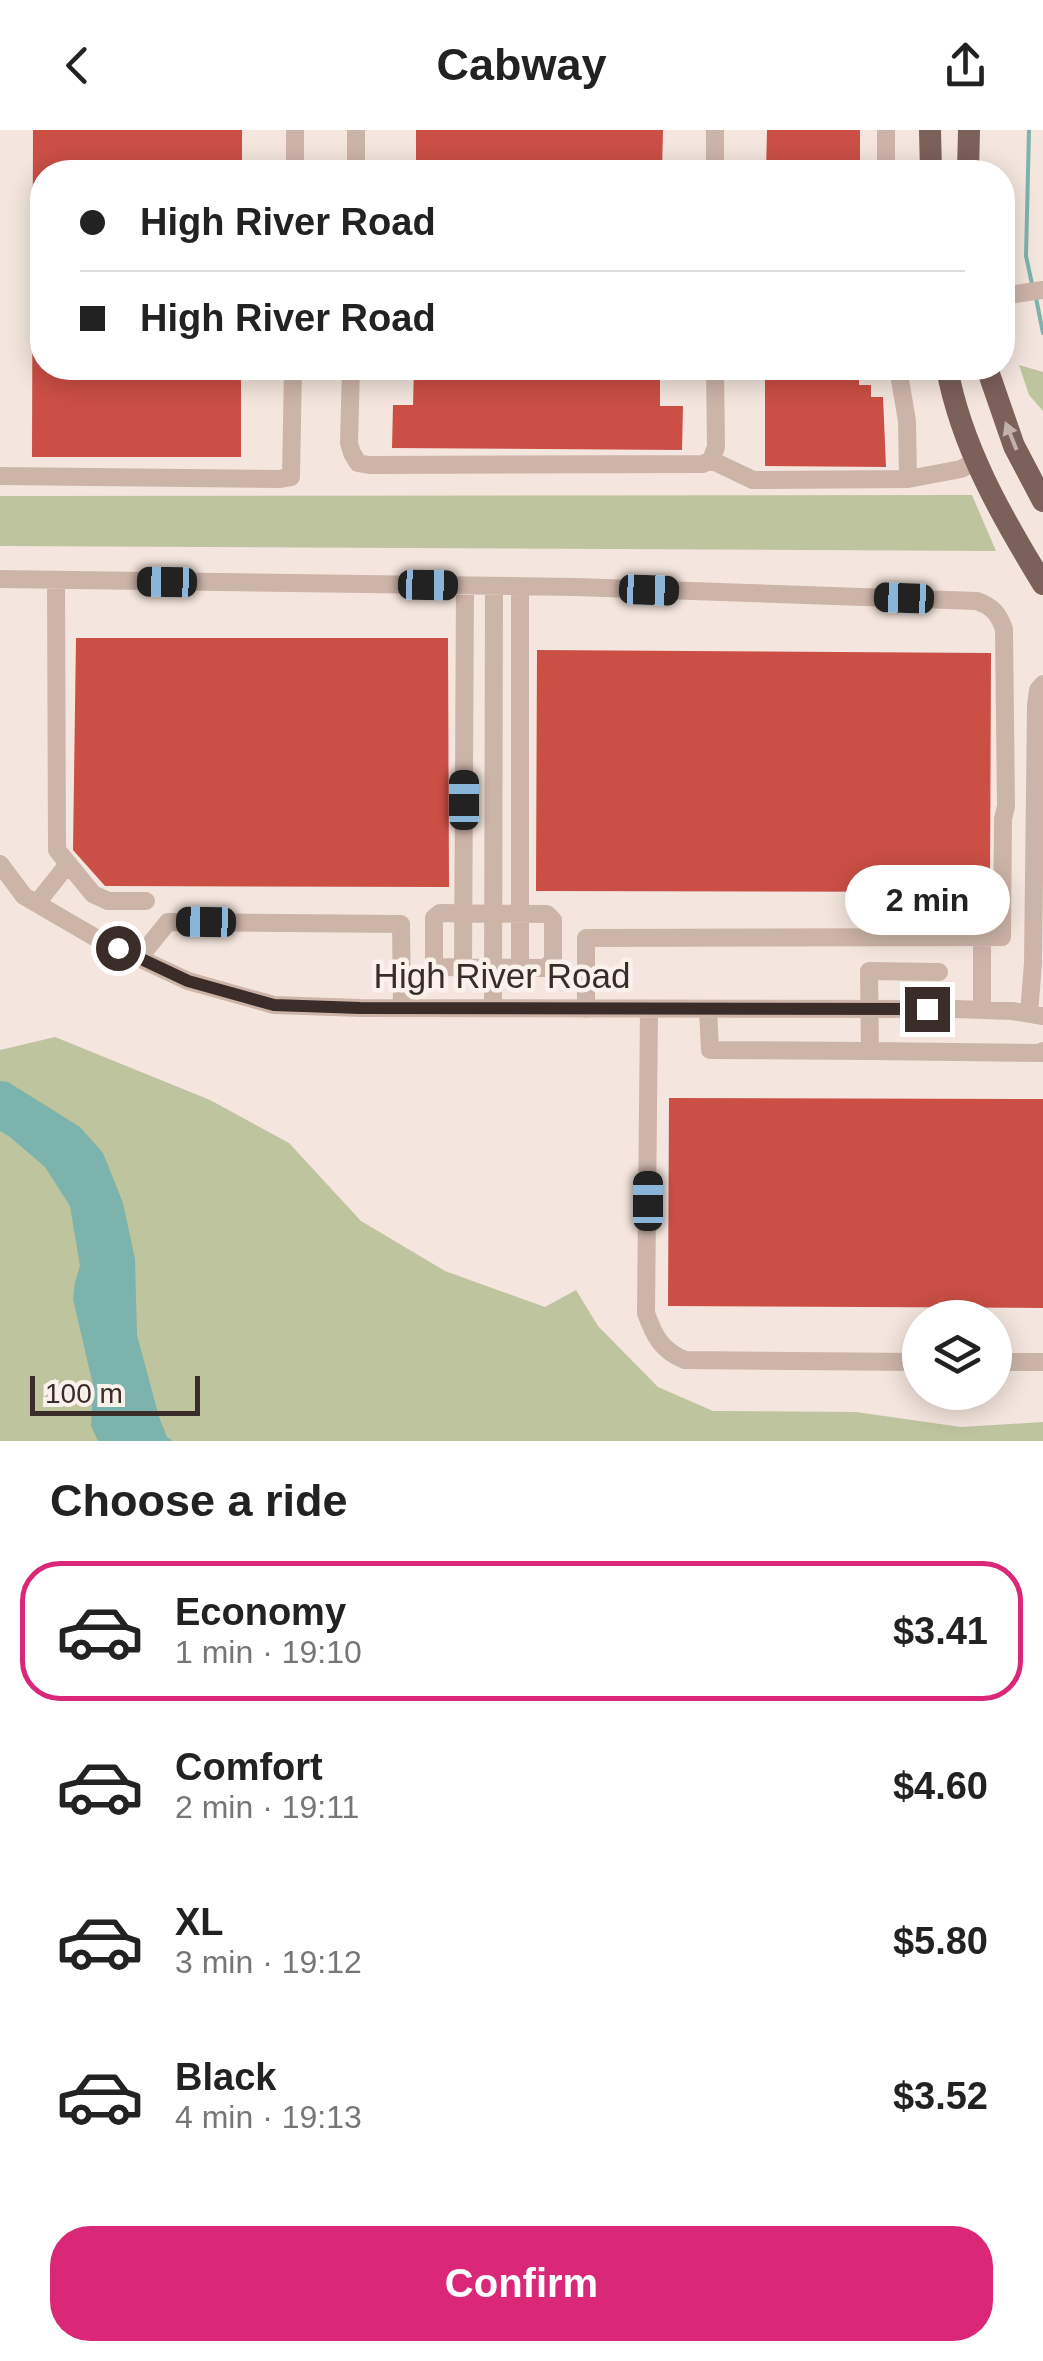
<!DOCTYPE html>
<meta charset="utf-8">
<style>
:root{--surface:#fff;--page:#f6f6f6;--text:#222;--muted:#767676;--line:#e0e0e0;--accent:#db2777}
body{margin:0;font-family:Arial,sans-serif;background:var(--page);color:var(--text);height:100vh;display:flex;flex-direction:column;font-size:38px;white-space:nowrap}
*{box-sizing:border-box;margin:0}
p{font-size:32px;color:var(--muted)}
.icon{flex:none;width:55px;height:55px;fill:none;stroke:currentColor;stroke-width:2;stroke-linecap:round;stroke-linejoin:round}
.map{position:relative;height:1311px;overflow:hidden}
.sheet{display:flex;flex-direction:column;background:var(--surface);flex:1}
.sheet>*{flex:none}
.top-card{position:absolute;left:30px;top:30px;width:985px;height:220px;border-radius:40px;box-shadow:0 5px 25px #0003;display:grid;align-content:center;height:220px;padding:0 50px;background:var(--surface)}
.fabs{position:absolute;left:902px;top:1170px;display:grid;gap:20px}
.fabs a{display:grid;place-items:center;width:110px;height:110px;border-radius:50%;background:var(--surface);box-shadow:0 5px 25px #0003;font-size:50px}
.scale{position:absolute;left:30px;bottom:25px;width:170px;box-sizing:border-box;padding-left:10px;border:5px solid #3a2c29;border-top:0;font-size:28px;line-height:35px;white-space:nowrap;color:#3a2c29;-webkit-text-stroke:8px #fbf1eb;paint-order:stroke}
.end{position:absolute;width:45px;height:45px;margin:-22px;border:12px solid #3a2c29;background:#fff;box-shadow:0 0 0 5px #fff}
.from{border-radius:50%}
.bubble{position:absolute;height:70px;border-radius:35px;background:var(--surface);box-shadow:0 5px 25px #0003;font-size:32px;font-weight:800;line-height:70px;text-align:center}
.car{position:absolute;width:30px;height:60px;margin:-30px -15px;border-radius:12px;box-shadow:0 0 8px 2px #0007;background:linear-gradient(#222 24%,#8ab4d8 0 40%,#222 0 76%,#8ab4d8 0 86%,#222 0)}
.top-card b{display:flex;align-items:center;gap:35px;height:95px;font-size:38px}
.top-card b+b{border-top:2px solid var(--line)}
.top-card i{width:25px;height:25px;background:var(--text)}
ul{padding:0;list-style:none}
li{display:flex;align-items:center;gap:30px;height:140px;margin:0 20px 15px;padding:0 30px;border:5px solid transparent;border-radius:40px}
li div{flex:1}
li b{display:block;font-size:38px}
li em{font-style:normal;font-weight:800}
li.current{border-color:var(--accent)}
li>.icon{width:90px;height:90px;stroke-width:1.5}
h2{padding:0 50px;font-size:45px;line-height:120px}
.action{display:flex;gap:20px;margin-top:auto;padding:20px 50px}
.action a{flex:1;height:115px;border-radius:40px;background:var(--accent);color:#fff;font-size:40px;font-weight:800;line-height:115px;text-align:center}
header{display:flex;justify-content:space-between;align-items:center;height:130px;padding:0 50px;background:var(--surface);font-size:45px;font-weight:800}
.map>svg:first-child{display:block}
</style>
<header><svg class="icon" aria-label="back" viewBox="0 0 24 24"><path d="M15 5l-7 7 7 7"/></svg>Cabway<svg class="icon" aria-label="share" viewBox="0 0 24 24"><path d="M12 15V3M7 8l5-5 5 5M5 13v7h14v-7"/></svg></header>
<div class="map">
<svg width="1043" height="1311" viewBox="0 0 1043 1311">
<rect width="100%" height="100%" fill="#f4e6de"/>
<path fill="#bec49d" d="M 1019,235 L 1043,242 L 1043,281 L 1029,265 Z
M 972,365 L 996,421 L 0,416 L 0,366 Z
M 55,907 L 210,970 L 289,1013 L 361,1091 L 445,1141 L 545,1177 L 576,1160 L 598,1196 L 658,1257 L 713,1281 L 856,1282 L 961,1297 L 1043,1292 L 1043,1311 L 0,1311 L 0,920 Z"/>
<path fill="#7cb3ac" d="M 0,951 L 8,952 L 80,997 L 103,1023 L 123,1073 L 135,1129 L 137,1205 L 159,1287 L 167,1307 L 173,1311 L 98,1311 L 91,1296 L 93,1255 L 73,1169 L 75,1152 L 80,1136 L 70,1076 L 45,1037 L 10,1007 L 0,1001 Z"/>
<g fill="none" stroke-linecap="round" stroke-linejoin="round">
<path stroke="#7cb3ac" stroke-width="4" d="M 1029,0 L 1026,126 L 1032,154
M 1036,168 L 1043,203"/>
</g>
<path fill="#cb4f45" d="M 33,0 L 242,0 L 242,42 L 42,42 L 42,238 L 241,238 L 241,327 L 32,327 Z
M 416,0 L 663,0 L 662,42 L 416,42 Z
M 767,0 L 860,0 L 860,42 L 766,42 Z
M 414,238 L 660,238 L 660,276 L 683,276 L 682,320 L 392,318 L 393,275 L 413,275 Z
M 765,238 L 859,238 L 859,255 L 871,255 L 871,267 L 883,267 L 886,337 L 765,336 Z
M 76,508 L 448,508 L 449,757 L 105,756 L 73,720 Z
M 537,520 L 991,523 L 990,762 L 536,761 Z
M 669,968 L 1043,969 L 1043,1178 L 668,1176 Z"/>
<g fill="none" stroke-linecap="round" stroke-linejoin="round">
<path stroke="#cdb4a9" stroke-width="18" d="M 886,0 L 886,42
M 295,42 L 295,0
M 356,42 L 356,0
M 715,42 L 715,0
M 1002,166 L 1043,160
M 351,238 L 349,313 L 352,323 L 358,333 L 369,335 L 703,334 L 711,330 L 716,317 L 715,238
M 711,330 L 753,350 L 908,349 L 907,291 L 898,238
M 0,346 L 279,349 L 291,347 L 293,238
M 908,349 L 961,339 L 976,331
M 0,449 L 576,457 L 977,471 C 993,477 998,483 1004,499 L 1006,676 L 1003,689 L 1002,807 L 586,808 L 586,879
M 56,450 L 57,720 L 93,764 L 108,771 L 146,771
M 0,734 L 24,766 L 96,808 L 188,851 L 274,875 L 360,878 L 956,879 L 1012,881 L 1043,886
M 37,773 L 68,734
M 440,783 L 547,784 L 553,790 L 553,831 L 545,838 L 439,837 L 434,831 L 434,788 Z
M 982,807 L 982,880
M 139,828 L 168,792 L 401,794 L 402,878
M 463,837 L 465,456
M 520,838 L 520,457
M 493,878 L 494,456
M 649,879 L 646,1183 C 654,1206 662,1221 685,1230 L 920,1232
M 708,879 L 710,920 L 870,921 L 869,841 L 939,842
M 1029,884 L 1033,833 L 1036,575 L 1038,560 L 1043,554
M 870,921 L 1042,923 L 1043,921
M 995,1232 L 1043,1232"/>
<path stroke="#7c605a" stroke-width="22" d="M 930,0 L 931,42
M 968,42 L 969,0
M 947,238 C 961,316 1002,387 1043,454
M 987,238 L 1014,316 L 1043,371"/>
</g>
<defs><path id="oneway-solid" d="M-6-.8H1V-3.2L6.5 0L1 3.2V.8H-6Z" transform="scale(2.5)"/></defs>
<use fill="#c2b0aa" href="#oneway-solid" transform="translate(1011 306) rotate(-112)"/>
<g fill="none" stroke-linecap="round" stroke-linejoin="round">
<path stroke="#3a2c29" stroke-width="12" d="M 118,818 L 188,851 L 274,875 L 360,878 L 927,879"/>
</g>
<g text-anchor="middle" stroke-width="9" stroke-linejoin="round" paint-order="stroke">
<g font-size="35" fill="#3a2c29" stroke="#fbf1eb">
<text x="502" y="858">High River Road</text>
</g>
</g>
</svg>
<div class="fabs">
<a><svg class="icon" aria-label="layers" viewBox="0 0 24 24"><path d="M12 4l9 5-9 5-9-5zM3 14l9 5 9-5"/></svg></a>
</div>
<div class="scale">100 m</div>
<i class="end from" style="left:118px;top:818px"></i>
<i class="end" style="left:927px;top:879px"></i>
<div class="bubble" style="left:845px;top:735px;width:165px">2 min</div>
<i class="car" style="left:167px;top:452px;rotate:271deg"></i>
<i class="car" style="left:428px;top:455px;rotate:91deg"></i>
<i class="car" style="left:649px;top:460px;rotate:92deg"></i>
<i class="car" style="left:904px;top:468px;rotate:272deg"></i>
<i class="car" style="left:464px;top:670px;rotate:0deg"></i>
<i class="car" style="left:206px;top:792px;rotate:271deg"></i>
<i class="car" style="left:648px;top:1071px;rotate:0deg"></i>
<div class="top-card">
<b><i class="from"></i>High River Road</b>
<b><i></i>High River Road</b>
</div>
</div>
<section class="sheet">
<h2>Choose a ride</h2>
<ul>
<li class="current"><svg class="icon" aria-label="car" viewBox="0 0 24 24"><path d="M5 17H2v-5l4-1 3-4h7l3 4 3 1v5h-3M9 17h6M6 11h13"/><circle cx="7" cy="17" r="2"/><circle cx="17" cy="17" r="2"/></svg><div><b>Economy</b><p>1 min · 19:10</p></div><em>$3.41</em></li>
<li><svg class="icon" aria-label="car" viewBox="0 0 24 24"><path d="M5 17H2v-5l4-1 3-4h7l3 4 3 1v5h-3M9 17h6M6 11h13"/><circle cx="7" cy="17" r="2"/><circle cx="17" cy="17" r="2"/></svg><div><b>Comfort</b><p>2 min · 19:11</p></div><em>$4.60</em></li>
<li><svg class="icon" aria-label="car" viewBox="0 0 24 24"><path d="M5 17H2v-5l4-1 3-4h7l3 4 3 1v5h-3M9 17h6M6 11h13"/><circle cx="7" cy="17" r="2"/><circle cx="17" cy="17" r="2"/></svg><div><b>XL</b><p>3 min · 19:12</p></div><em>$5.80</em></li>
<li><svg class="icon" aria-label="car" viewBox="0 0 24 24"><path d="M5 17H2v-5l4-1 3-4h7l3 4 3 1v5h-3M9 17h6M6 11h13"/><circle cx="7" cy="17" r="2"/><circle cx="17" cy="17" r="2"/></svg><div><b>Black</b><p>4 min · 19:13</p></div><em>$3.52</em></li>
</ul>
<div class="action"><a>Confirm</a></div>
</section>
